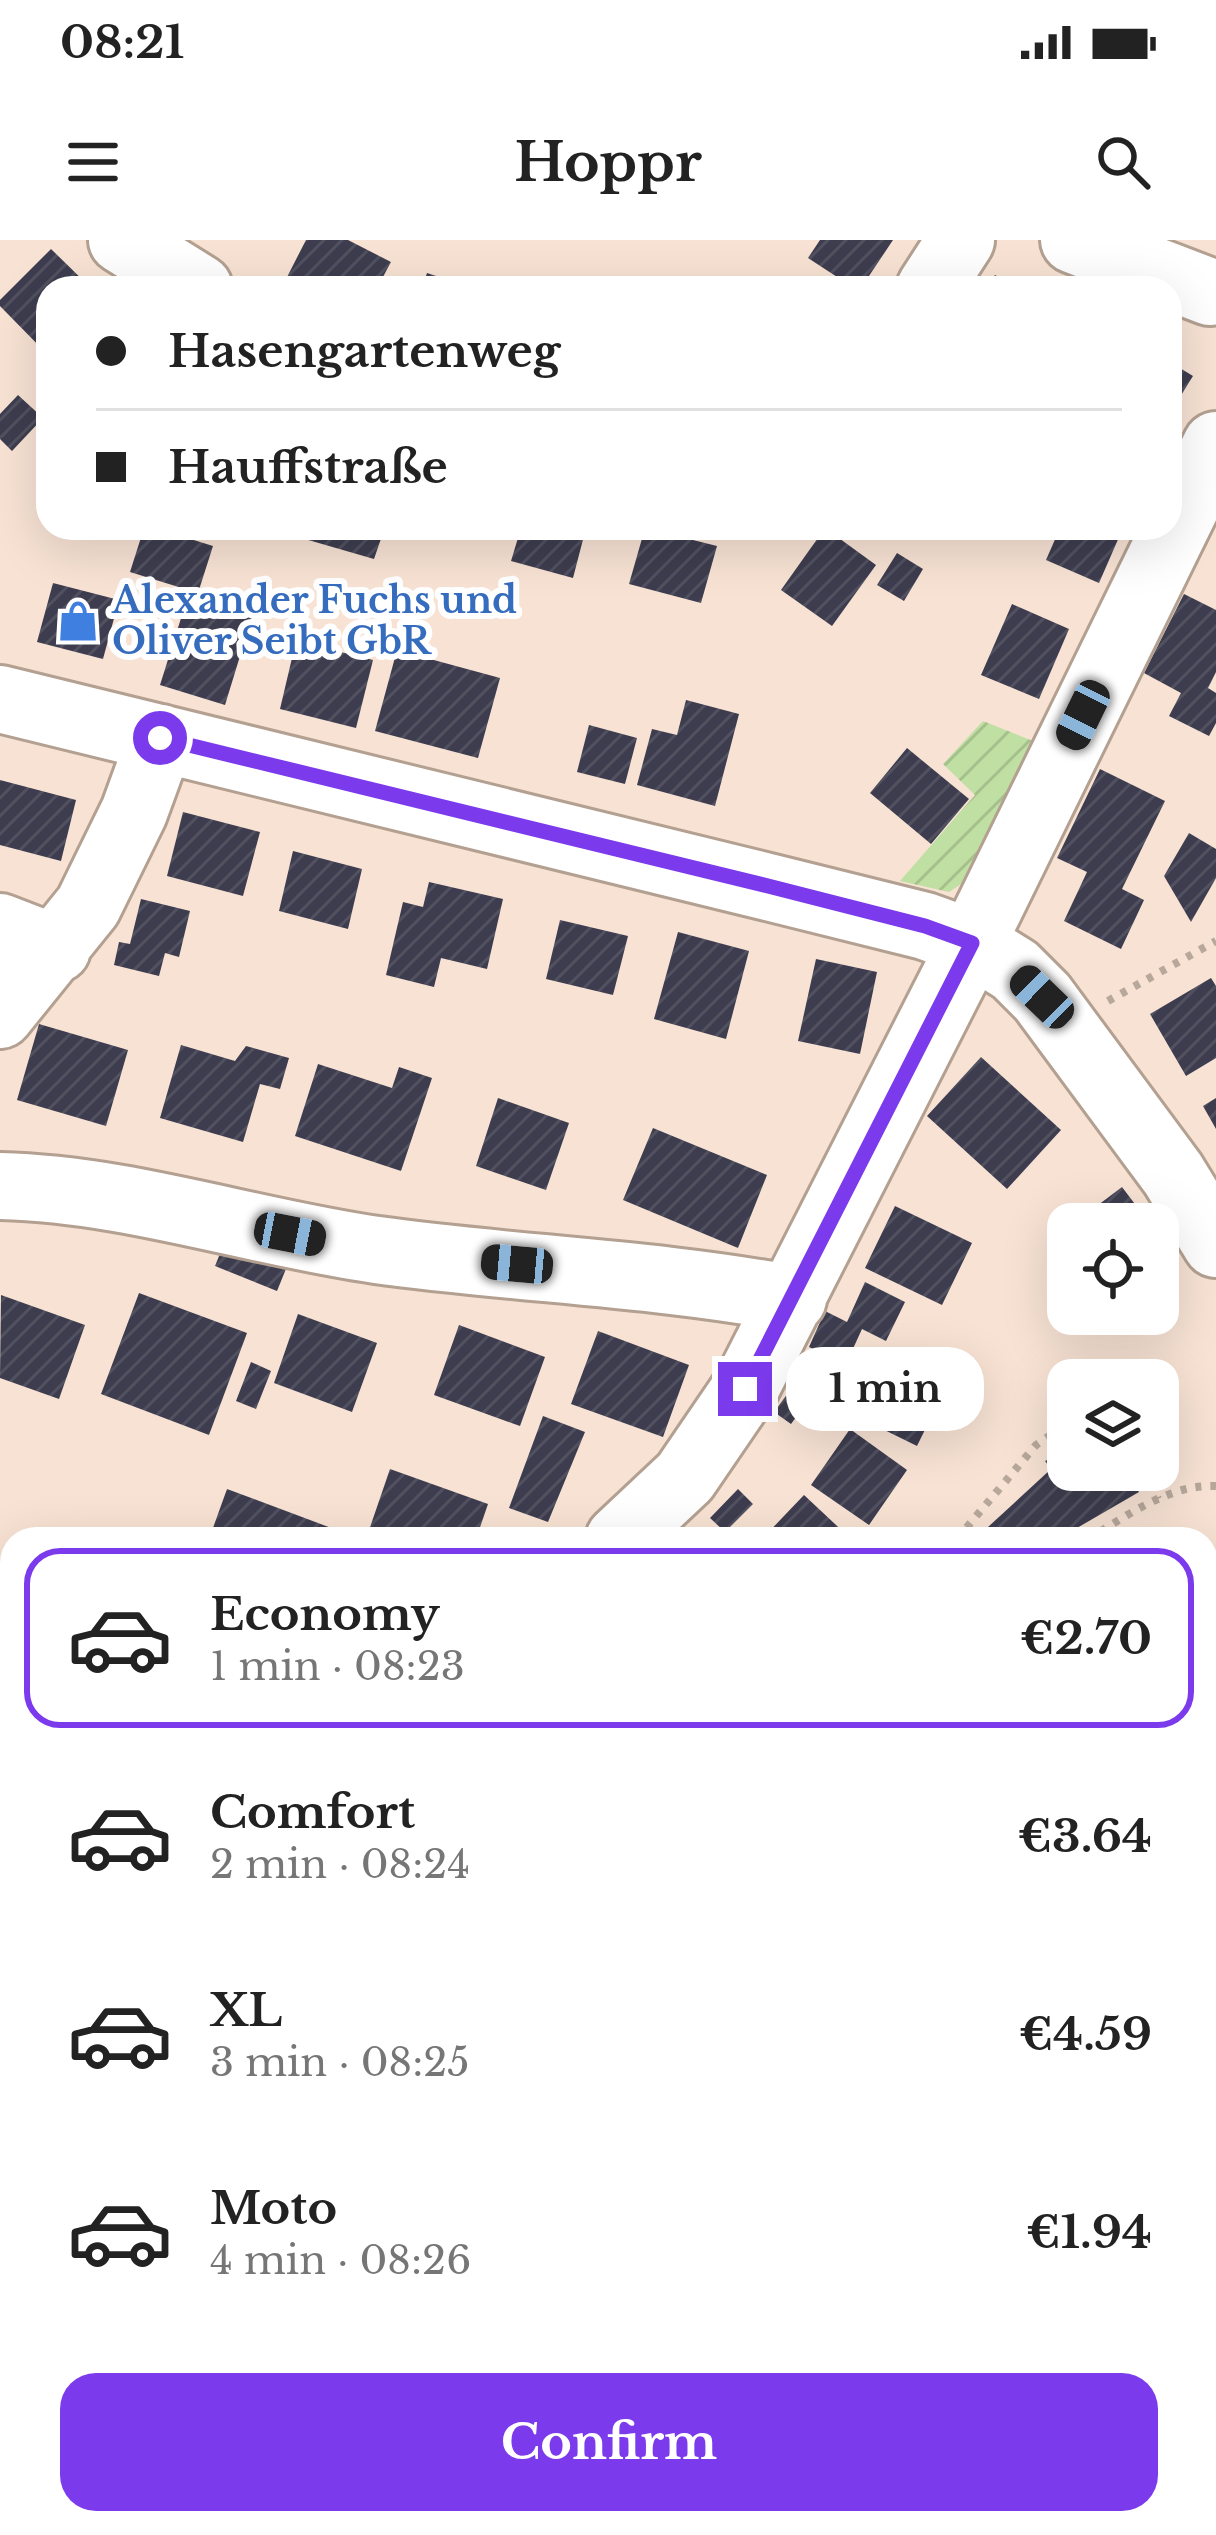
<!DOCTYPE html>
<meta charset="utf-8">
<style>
:root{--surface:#fff;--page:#f2f2f2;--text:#222;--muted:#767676;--line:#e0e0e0;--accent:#7c3aed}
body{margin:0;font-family:"Libre Baskerville",serif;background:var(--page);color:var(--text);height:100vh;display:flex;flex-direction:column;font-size:45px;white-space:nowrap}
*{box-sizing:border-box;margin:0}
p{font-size:39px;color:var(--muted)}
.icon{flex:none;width:66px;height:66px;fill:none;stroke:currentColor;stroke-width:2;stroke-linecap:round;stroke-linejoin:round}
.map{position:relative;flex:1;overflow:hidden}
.details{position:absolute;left:0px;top:1287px;width:1218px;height:1008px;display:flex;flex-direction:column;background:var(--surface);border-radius:36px 36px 0 0;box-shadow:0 12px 48px #0002}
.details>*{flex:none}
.top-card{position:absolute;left:36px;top:36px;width:1146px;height:264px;border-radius:36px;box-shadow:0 12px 48px #0002;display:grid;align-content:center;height:264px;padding:0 60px;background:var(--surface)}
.controls{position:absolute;left:1047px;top:963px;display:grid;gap:24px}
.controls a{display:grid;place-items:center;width:132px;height:132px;border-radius:24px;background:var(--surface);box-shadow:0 12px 48px #0002;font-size:60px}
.end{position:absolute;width:54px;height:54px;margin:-27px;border:15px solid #7c3aed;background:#fff;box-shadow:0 0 0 6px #fff}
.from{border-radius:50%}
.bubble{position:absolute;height:84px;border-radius:36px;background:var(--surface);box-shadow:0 12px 48px #0002;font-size:39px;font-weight:700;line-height:84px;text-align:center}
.car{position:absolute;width:36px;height:72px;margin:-36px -18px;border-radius:15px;box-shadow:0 0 9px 3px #0007;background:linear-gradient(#222 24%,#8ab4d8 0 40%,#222 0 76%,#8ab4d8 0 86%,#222 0)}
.top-card b{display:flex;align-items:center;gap:42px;height:114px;font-size:45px}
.top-card b+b{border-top:3px solid var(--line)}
.top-card i{width:30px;height:30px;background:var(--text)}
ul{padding:21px 0 0;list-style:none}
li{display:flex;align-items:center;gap:36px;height:180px;margin:0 24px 18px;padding:0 36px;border:6px solid transparent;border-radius:36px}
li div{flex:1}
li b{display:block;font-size:45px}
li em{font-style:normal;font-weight:700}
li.current{border-color:var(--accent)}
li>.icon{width:108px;height:108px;stroke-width:1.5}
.button{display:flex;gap:24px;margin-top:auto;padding:24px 60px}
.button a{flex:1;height:138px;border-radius:36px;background:var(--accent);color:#fff;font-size:48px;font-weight:700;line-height:138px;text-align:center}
.status{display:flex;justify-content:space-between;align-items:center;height:84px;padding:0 60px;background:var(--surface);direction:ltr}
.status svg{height:33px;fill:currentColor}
header{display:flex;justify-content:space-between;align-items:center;height:156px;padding:0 60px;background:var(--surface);font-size:54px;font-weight:700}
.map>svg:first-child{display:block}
</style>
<div class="status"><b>08:21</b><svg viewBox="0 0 49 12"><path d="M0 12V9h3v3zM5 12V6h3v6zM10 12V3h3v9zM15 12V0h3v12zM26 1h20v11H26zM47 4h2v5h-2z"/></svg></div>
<header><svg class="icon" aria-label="menu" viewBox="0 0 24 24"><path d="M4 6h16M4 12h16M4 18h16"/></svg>Hoppr<svg class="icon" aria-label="search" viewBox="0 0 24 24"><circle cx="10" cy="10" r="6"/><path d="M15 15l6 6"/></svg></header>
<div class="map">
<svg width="1216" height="2295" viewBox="0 0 1216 2295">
<defs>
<pattern id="forest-firs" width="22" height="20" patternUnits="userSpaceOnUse" patternTransform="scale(3)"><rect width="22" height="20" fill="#bfdfa3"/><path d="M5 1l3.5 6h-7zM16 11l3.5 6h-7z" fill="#a5c08c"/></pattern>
<pattern id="garden-furrows" width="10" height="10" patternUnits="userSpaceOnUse" patternTransform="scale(3)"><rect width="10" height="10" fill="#bfdfa3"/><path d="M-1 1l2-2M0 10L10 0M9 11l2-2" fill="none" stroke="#a5c08c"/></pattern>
<pattern id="building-hatch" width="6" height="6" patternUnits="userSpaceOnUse" patternTransform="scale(3)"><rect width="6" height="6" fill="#3d3d4f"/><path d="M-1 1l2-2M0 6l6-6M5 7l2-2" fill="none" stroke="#515160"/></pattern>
</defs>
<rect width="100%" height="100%" fill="#f7e2d3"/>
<path fill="url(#forest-firs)" d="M 12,1811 L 12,1907 L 0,1909 L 0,1818 Z"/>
<path fill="url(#garden-furrows)" d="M 983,481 L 1033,501 L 975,627 L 967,640 L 949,652 L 900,641 L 975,555 L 943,524 Z"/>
<path fill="url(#building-hatch)" d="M 306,0 L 348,0 L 391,22 L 377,48 L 300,48 L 285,41 Z
M 820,0 L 893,0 L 861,48 L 854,48 L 808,18 Z
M 51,9 L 91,48 L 48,48 L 48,115 L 0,66 L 0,60 Z
M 427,33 L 470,47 L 470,48 L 422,48 Z
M 995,35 L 1017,48 L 987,48 Z
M 1170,122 L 1193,136 L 1170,173 Z
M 18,155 L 43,178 L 12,211 L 0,199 L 0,174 Z
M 144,288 L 155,288 L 213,306 L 198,353 L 130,332 Z
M 293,288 L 366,288 L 383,293 L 374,319 L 291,295 Z
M 521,288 L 586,288 L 573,338 L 511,321 Z
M 645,288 L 717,306 L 701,363 L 629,344 Z
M 825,288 L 876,325 L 832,386 L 781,350 Z
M 1060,288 L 1123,288 L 1099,343 L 1046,320 Z
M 897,313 L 923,329 L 904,361 L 877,345 Z
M 53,343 L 119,360 L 103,419 L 37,402 Z
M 1184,354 L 1216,370 L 1216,432 L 1208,448 L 1216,453 L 1216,483 L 1209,496 L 1169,476 L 1181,453 L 1144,433 Z
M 188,356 L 252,377 L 225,465 L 160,445 Z
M 1012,364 L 1069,389 L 1039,459 L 981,435 Z
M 296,401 L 373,420 L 356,488 L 280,469 Z
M 397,410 L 500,438 L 478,518 L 375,491 Z
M 686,460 L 739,474 L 715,566 L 637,545 L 652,489 L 677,495 Z
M 589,485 L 637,498 L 625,544 L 577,532 Z
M 907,508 L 969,559 L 931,604 L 870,553 Z
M 1100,529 L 1165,561 L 1122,649 L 1144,660 L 1121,709 L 1064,681 L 1087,632 L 1057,618 Z
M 0,540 L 76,560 L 61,621 L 0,605 Z
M 183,572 L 260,592 L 243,656 L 167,636 Z
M 1189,593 L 1216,609 L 1216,638 L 1191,682 L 1164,636 Z
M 293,611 L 362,629 L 348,689 L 279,671 Z
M 429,642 L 503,659 L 487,729 L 441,718 L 434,747 L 386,735 L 403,662 L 423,667 Z
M 141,659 L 190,671 L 179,717 L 165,713 L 159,736 L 114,725 L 119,702 L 130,704 Z
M 560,680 L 628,696 L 613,755 L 546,739 Z
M 678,692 L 749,711 L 726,799 L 654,779 Z
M 816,719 L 877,732 L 860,814 L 798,801 Z
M 1211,738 L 1216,746 L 1216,818 L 1186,836 L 1150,774 Z
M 39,784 L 128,810 L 106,886 L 17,860 Z
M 181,805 L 235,821 L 246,806 L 289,818 L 280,849 L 260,844 L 243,902 L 160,878 Z
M 981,817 L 1061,890 L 1007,949 L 927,876 Z
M 318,824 L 392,848 L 399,827 L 432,838 L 401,931 L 295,896 Z
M 498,858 L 569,883 L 546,950 L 476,926 Z
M 1216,858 L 1216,889 L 1203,866 Z
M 653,888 L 767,935 L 738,1008 L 623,960 Z
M 1122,947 L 1150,984 L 1073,984 Z
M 895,966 L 972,1003 L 942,1065 L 865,1028 Z
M 228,994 L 290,1019 L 277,1051 L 215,1026 Z
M 865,1042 L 905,1062 L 886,1101 L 862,1089 L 846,1124 L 809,1107 L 825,1071 L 847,1082 Z
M 139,1053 L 247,1093 L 209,1195 L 101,1154 Z
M 1,1055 L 85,1085 L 59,1159 L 0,1138 Z
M 298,1074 L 377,1103 L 352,1172 L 274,1143 Z
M 459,1085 L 545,1117 L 520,1186 L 434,1155 Z
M 598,1091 L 689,1125 L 663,1197 L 571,1164 Z
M 881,1114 L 946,1147 L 917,1206 L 852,1174 Z
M 251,1122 L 271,1131 L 256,1169 L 236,1161 Z
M 797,1141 L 814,1153 L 791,1184 L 774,1172 Z
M 543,1176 L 585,1192 L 548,1282 L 509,1268 Z
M 850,1189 L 907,1230 L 869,1285 L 811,1245 Z
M 1068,1209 L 1068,1230 L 1127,1230 L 1139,1252 L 1058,1299 L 975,1299 L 1051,1229 L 1045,1221 Z
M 390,1229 L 488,1264 L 476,1299 L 366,1299 Z
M 227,1249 L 334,1289 L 331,1299 L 209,1299 Z
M 738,1249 L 753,1264 L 725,1292 L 710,1278 Z
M 804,1255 L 851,1299 L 762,1299 Z
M 35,1290 L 61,1298 L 61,1299 L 32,1299 Z
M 0,1662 L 12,1663 L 12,1756 L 0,1755 Z
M 1206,1842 L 1216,1855 L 1216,1881 L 1206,1889 Z
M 1216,2057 L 1216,2138 L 1206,2142 L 1206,2062 Z
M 0,2154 L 12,2154 L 12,2224 L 0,2224 Z
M 854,2283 L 942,2283 L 933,2295 L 859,2295 L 850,2289 Z"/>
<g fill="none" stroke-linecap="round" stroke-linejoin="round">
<g stroke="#b3a091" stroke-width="72">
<path id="minor" d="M 122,0 L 199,48
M 1074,0 L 1210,52
M 930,48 L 961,0
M 0,459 L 768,647 L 925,686 L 972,703 L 1015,730 L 1042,757 L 1173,934 L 1216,1004
M 0,687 L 57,709
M 0,775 L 88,666 L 134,572 L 161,498
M 0,946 C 128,949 251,992 377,1010 C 515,1029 655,1033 793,1059
M 619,1299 L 685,1237 L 745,1149 L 972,703 L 1216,205
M 1206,1432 L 1216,1409
M 0,1489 L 12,1488
M 1206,1623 L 1216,1617
M 0,1973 L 12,1971
M 1206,2185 L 1216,2180
M 0,2281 L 12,2281
M 62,2283 L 162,2286 L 217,2283
M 333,2283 L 352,2295
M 1195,2283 L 1216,2295
M 571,2295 L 610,2283"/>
</g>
<path stroke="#b8a89c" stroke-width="8" stroke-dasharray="6 9" stroke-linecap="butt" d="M 1108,761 L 1216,701
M 1145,1230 L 1158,1259
M 957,1299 L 1036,1205 L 1068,1183
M 1088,1299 C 1127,1276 1169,1244 1216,1246
M 1206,1514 L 1216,1497"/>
<use href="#minor" stroke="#fff" stroke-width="66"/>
</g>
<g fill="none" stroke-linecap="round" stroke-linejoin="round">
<path stroke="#7c3aed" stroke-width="15" d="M 160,498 L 768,646 L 925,686 L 972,703 L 745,1149"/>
</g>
<defs>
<g id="shop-bare" transform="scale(3.24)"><path d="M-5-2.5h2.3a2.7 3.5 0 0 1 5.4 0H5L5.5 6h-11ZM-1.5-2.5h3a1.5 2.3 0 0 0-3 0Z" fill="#3f7fe0" stroke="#fff" stroke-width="2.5" paint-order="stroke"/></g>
</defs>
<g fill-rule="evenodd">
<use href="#shop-bare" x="78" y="381"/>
</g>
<g text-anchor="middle" stroke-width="12" stroke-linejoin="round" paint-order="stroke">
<g font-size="36" font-weight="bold" fill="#366cbe" stroke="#fff" text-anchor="start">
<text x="112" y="373">Alexander Fuchs und<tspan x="112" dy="41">Oliver Seibt GbR</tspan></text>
</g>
</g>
</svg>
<div class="controls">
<a><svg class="icon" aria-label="locate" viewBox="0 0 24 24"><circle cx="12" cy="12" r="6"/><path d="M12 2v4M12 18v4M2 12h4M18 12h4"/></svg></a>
<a><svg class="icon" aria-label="layers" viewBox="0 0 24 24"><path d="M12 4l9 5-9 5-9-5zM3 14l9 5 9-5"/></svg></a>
</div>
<i class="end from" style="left:160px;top:498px"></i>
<i class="end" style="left:745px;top:1149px"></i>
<div class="bubble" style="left:786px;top:1107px;width:198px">1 min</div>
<i class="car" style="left:1083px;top:475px;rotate:206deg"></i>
<i class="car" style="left:1042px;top:757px;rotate:314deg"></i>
<i class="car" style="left:290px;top:994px;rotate:101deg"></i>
<i class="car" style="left:517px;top:1024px;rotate:275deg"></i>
<div class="top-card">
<b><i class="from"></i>Hasengartenweg</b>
<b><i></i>Hauffstraße</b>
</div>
<section class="details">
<ul>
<li class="current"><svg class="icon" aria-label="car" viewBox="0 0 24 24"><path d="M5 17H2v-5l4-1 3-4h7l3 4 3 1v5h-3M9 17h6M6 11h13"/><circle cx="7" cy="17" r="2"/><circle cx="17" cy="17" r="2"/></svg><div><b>Economy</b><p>1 min · 08:23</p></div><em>€2.70</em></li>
<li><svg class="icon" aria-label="car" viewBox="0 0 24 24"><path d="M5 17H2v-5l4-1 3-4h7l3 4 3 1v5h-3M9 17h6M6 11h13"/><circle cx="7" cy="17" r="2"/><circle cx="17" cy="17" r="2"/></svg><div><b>Comfort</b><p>2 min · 08:24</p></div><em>€3.64</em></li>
<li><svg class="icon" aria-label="car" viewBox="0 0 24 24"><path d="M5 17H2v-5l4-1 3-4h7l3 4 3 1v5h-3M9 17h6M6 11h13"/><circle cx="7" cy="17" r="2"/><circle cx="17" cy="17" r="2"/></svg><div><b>XL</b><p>3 min · 08:25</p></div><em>€4.59</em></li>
<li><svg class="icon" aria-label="car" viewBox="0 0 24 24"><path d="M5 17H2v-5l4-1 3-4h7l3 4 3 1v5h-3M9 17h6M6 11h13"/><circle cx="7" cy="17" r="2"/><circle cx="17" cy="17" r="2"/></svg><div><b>Moto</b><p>4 min · 08:26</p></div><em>€1.94</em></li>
</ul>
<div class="button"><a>Confirm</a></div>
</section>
</div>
